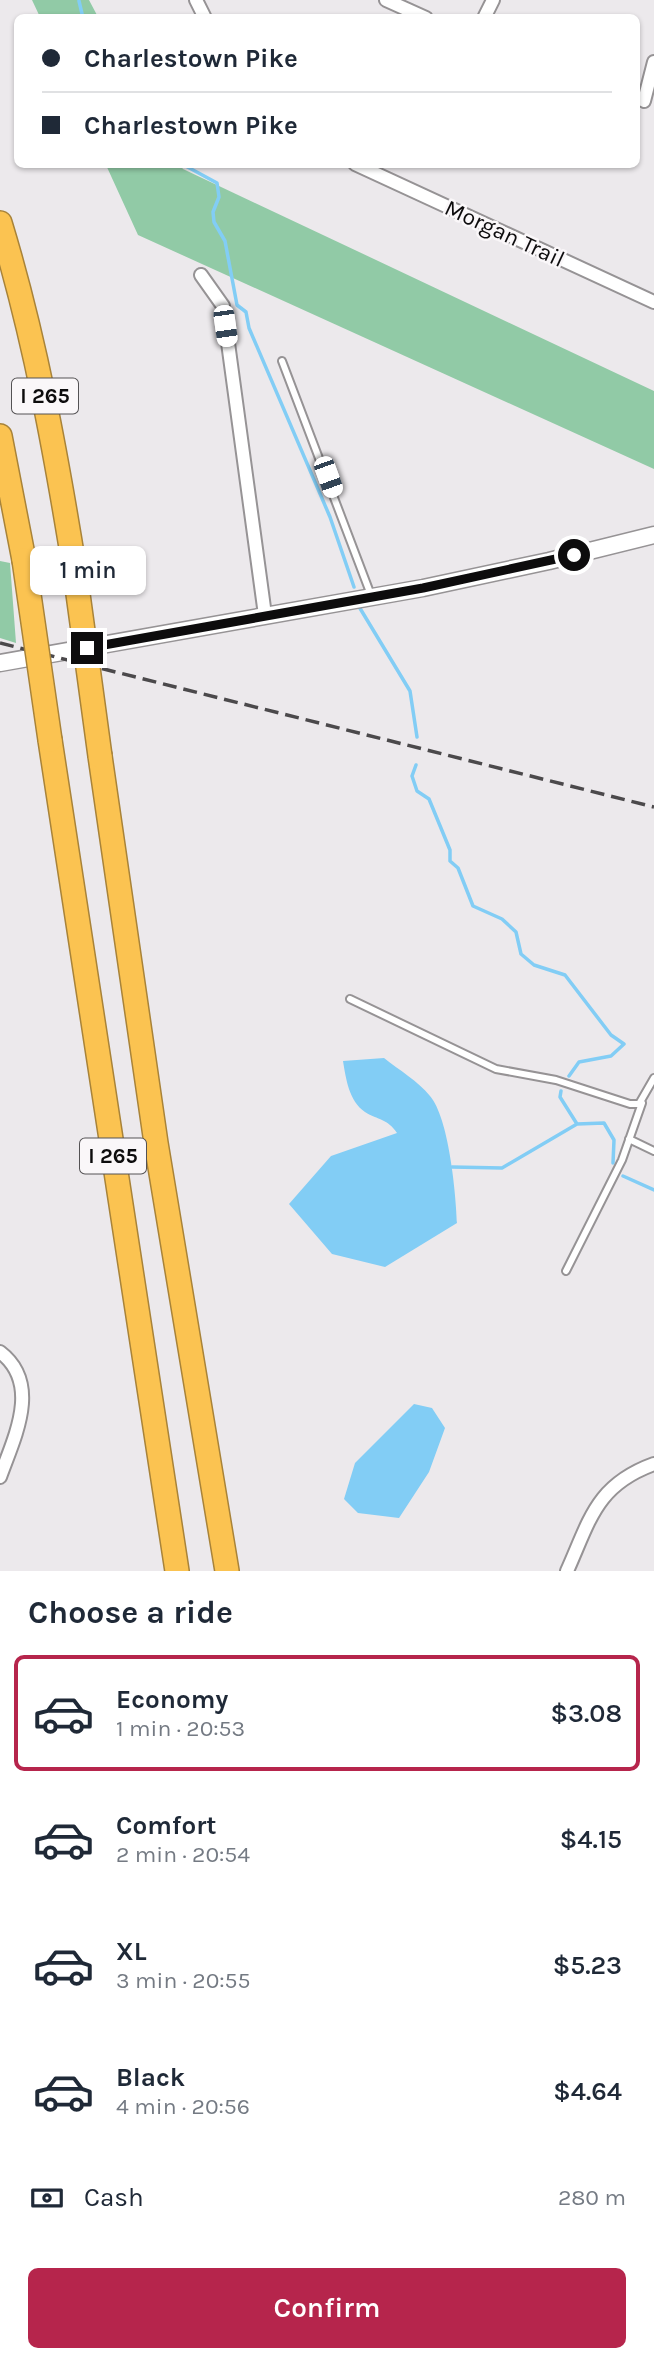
<!DOCTYPE html>
<meta charset="utf-8">
<style>
:root{--surface:#fff;--page:#f2f2f3;--text:#1f2937;--muted:#747a83;--line:#e0e1e3;--accent:#b6254c}
body{margin:0;font-family:Karla,sans-serif;background:var(--page);color:var(--text);height:100vh;display:flex;flex-direction:column;font-size:26px;white-space:nowrap}
*{box-sizing:border-box;margin:0}
p{font-size:23px;color:var(--muted)}
.icon{flex:none;width:38px;height:38px;fill:none;stroke:currentColor;stroke-width:2;stroke-linecap:round;stroke-linejoin:round}
.map{position:relative;height:1571px;overflow:hidden}
.drawer{display:flex;flex-direction:column;background:var(--surface);flex:1}
.drawer>*{flex:none}
.banner{position:absolute;left:14px;top:14px;width:626px;height:154px;border-radius:10px;box-shadow:0 2px 5px #0004;display:grid;align-content:center;height:154px;padding:0 28px;background:var(--surface)}
.end{position:absolute;width:32px;height:32px;margin:-16px;border:9px solid #0d0c0d;background:#fff;box-shadow:0 0 0 4px #fff}
.from{border-radius:50%}
.bubble{position:absolute;height:49px;border-radius:10px;background:var(--surface);box-shadow:0 2px 5px #0004;font-size:23px;font-weight:600;line-height:49px;text-align:center}
.car{position:absolute;width:21px;height:42px;margin:-21px -10px;border-radius:9px;box-shadow:0 0 5px 2px #0007;background:linear-gradient(#fff 24%,#345 0 40%,#fff 0 76%,#345 0 86%,#fff 0)}
.banner b{display:flex;align-items:center;gap:24px;height:66px;font-size:26px}
.banner b+b{border-top:2px solid var(--line)}
.banner i{width:18px;height:18px;background:var(--text)}
ul{padding:0;list-style:none}
li{display:flex;align-items:center;gap:21px;height:116px;margin:0 14px 10px;padding:0 14px;border:4px solid transparent;border-radius:10px}
li div{flex:1}
li b{display:block;font-size:26px}
li em{font-style:normal;font-weight:600}
li.active{border-color:var(--accent)}
li>.icon{width:63px;height:63px;stroke-width:1.5}
h2{padding:0 28px;font-size:32px;line-height:84px}
.pay{display:flex;align-items:center;gap:18px;height:77px;padding:0 28px;font-size:26px}
.pay p{margin-inline-start:auto}
.action{display:flex;gap:14px;margin-top:auto;padding:14px 28px}
.action a{flex:1;height:80px;border-radius:10px;background:var(--accent);color:#fff;font-size:28px;font-weight:600;line-height:80px;text-align:center}
.map>svg:first-child{display:block}
</style>
<div class="map">
<svg width="654" height="1571" viewBox="0 0 654 1571">
<rect width="100%" height="100%" fill="#ece9ec"/>
<path fill="#91caa6" d="M 32,0 L 89,0 L 98,17 L 40,17 Z
M 106,165 L 180,165 L 183,169 L 654,391 L 654,469 L 138,235 Z
M 0,561 L 10,563 L 16,643 L 0,638 Z"/>
<path fill="#82cdf5" d="M 384,1058 C 399,1070 418,1081 430,1096 C 449,1118 456,1194 457,1223 L 385,1267 L 332,1254 L 289,1204 L 331,1156 L 397,1133 C 388,1119 378,1120 365,1112 C 349,1101 346,1079 343,1061 Z
M 414,1404 L 432,1408 L 445,1428 L 429,1472 L 399,1518 L 358,1513 L 344,1499 L 355,1463 Z"/>
<g fill="none" stroke-linecap="round" stroke-linejoin="round">
<path stroke="#82cdf5" stroke-width="3.5" d="M 79,1 L 83,18
M 182,164 L 217,183 L 219,197 L 213,212 L 214,222 L 225,241 L 237,305 L 246,312 L 249,328 L 330,517 L 354,587
M 358,605 L 410,691 L 417,737
M 416,765 L 412,776 L 417,791 L 429,799 L 450,850 L 450,861 L 458,868 L 473,906 L 502,919 L 516,932 L 521,954 L 534,965 L 565,975 L 611,1035 L 624,1044 L 611,1056 L 579,1062 L 569,1076
M 561,1091 L 560,1097 L 577,1124 L 604,1123 L 614,1140 L 613,1163
M 452,1167 L 502,1168 L 577,1124
M 623,1176 L 654,1190"/>
<g stroke="#969395" stroke-width="10">
<path id="service" d="M 282,361 L 371,595
M 350,999 L 496,1069 L 556,1080 L 630,1104 L 639,1104 L 654,1078
M 629,1139 L 654,1151
M 566,1271 L 622,1160 L 642,1103"/>
</g>
<g stroke="#969395" stroke-width="16">
<path id="minor" d="M 196,0 L 205,18
M 386,0 L 426,18
M 484,18 L 493,0
M 644,101 L 654,62
M 355,164 L 654,302
M 201,275 L 223,306 L 265,615
M 0,1352 C 42,1384 14,1438 0,1477
M 567,1571 C 590,1520 596,1485 654,1464"/>
</g>
<g stroke="#969395" stroke-width="19">
<path id="tertiary" d="M 0,663 L 423,588 L 549,561 L 654,535"/>
</g>
<g stroke="#a88339" stroke-width="26">
<path id="motorway" d="M 0,223 C 35,338 56,454 75,572
M 0,436 L 24,560
M 50,740 L 177,1571
M 100,756 L 156,1143 L 227,1571"/>
</g>
<use href="#service" stroke="#fff" stroke-width="6"/>
<use href="#minor" stroke="#fff" stroke-width="12"/>
<use href="#tertiary" stroke="#fff" stroke-width="16"/>
<use href="#motorway" stroke="#fbc351" stroke-width="23"/>
<path stroke="#4b494b" stroke-width="3.5" stroke-dasharray="14 7" stroke-linecap="butt" d="M 0,643 L 654,807"/>
<g stroke="#a88339" stroke-width="26" stroke-linecap="butt">
<path id="motorway-bridge" d="M 24,560 L 50,740
M 75,572 L 100,756"/>
</g>
<use href="#motorway-bridge" stroke="#fbc351" stroke-width="23"/>
</g>
<g fill="none" stroke-linecap="round" stroke-linejoin="round">
<path stroke="#0d0c0d" stroke-width="9" d="M 87,648 L 423,588 L 574,555"/>
</g>
<g text-anchor="middle" stroke-width="5" stroke-linejoin="round" paint-order="stroke">
<g fill="#faf7f9" stroke="#545254" stroke-width="2">
<rect x="12" y="378.5" width="66" height="35" rx="5"/>
<rect x="80" y="1138.5" width="66" height="35" rx="5"/>
</g>
<g font-size="21" font-weight="bold" fill="#0d0c0d">
<text x="45" y="403">I 265</text>
<text x="113" y="1163">I 265</text>
</g>
<g font-size="23" fill="#0d0c0d" stroke="#faf7f9">
<text transform="translate(505 233) rotate(25)" y="8">Morgan Trail</text>
</g>
</g>
</svg>
<i class="end from" style="left:574px;top:555px"></i>
<i class="end" style="left:87px;top:648px"></i>
<div class="bubble" style="left:30px;top:546px;width:116px">1 min</div>
<i class="car" style="left:225px;top:326px;rotate:172deg"></i>
<i class="car" style="left:328px;top:477px;rotate:160deg"></i>
<div class="banner">
<b><i class="from"></i>Charlestown Pike</b>
<b><i></i>Charlestown Pike</b>
</div>
</div>
<section class="drawer">
<h2>Choose a ride</h2>
<ul>
<li class="active"><svg class="icon" aria-label="car" viewBox="0 0 24 24"><path d="M5 17H2v-5l4-1 3-4h7l3 4 3 1v5h-3M9 17h6M6 11h13"/><circle cx="7" cy="17" r="2"/><circle cx="17" cy="17" r="2"/></svg><div><b>Economy</b><p>1 min · 20:53</p></div><em>$3.08</em></li>
<li><svg class="icon" aria-label="car" viewBox="0 0 24 24"><path d="M5 17H2v-5l4-1 3-4h7l3 4 3 1v5h-3M9 17h6M6 11h13"/><circle cx="7" cy="17" r="2"/><circle cx="17" cy="17" r="2"/></svg><div><b>Comfort</b><p>2 min · 20:54</p></div><em>$4.15</em></li>
<li><svg class="icon" aria-label="car" viewBox="0 0 24 24"><path d="M5 17H2v-5l4-1 3-4h7l3 4 3 1v5h-3M9 17h6M6 11h13"/><circle cx="7" cy="17" r="2"/><circle cx="17" cy="17" r="2"/></svg><div><b>XL</b><p>3 min · 20:55</p></div><em>$5.23</em></li>
<li><svg class="icon" aria-label="car" viewBox="0 0 24 24"><path d="M5 17H2v-5l4-1 3-4h7l3 4 3 1v5h-3M9 17h6M6 11h13"/><circle cx="7" cy="17" r="2"/><circle cx="17" cy="17" r="2"/></svg><div><b>Black</b><p>4 min · 20:56</p></div><em>$4.64</em></li>
</ul>
<div class="pay"><svg class="icon" aria-label="cash" viewBox="0 0 24 24"><path d="M3 7h18v10H3z"/><circle cx="12" cy="12" r="2"/></svg>Cash<p>280 m</p></div>
<div class="action"><a>Confirm</a></div>
</section>
